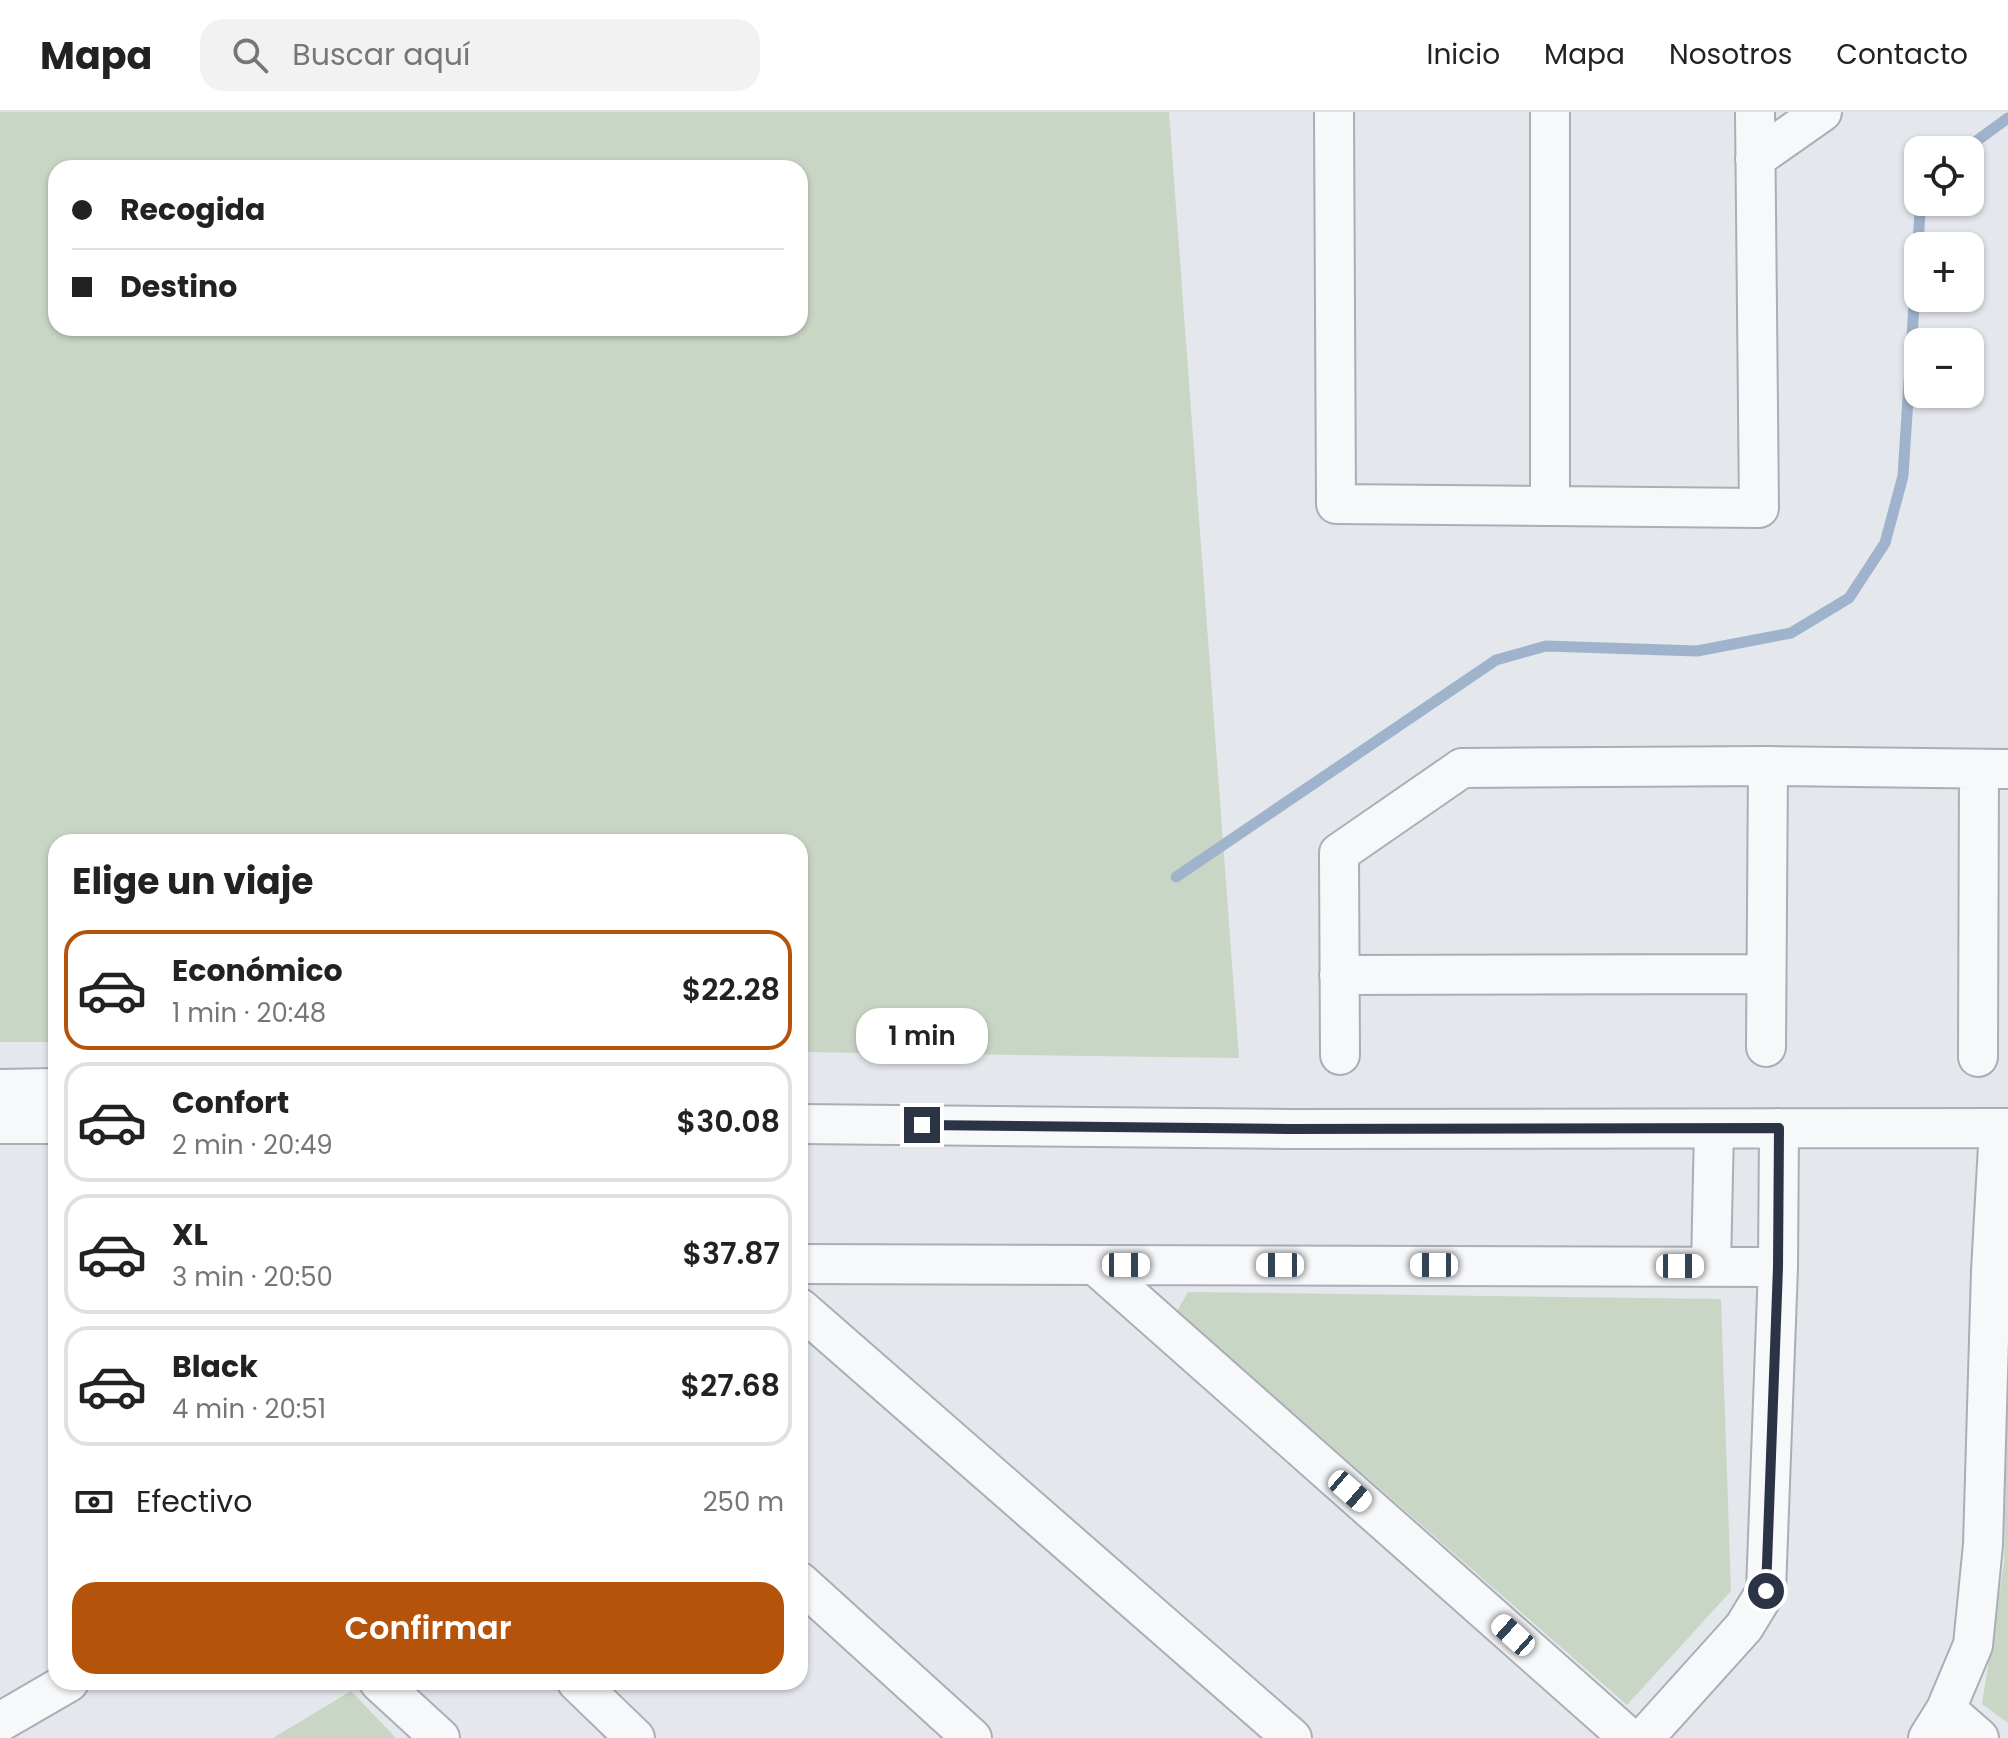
<!DOCTYPE html>
<html lang="es">
<meta charset="utf-8">
<style>
:root{--surface:#fff;--page:#f2f2f2;--text:#222;--muted:#767676;--line:#e0e0e0;--accent:#b45309}
body{margin:0;font-family:Poppins,sans-serif;background:var(--page);color:var(--text);height:100vh;display:flex;flex-direction:column;font-size:30px;white-space:nowrap}
*{box-sizing:border-box;margin:0}
p{font-size:26px;color:var(--muted)}
.icon{flex:none;width:44px;height:44px;fill:none;stroke:currentColor;stroke-width:2;stroke-linecap:round;stroke-linejoin:round}
.map{position:relative;flex:1;overflow:hidden}
.details{position:absolute;left:48px;top:722px;width:760px;height:856px;display:flex;flex-direction:column;background:var(--surface);border-radius:24px;box-shadow:0 2px 6px #0004}
.details>*{flex:none}
.guide{position:absolute;left:48px;top:48px;width:760px;height:176px;border-radius:24px;box-shadow:0 2px 6px #0004;display:grid;align-content:center;height:176px;padding:0 24px;background:var(--surface)}
.controls{position:absolute;left:1904px;top:24px;display:grid;gap:16px}
.controls a{display:grid;place-items:center;width:80px;height:80px;border-radius:16px;background:var(--surface);box-shadow:0 2px 6px #0004;font-size:40px}
.end{position:absolute;width:36px;height:36px;margin:-18px;border:10px solid #2b3445;background:#fff;box-shadow:0 0 0 4px #fff}
.from{border-radius:50%}
.bubble{position:absolute;height:56px;border-radius:24px;background:var(--surface);box-shadow:0 2px 6px #0004;font-size:26px;font-weight:600;line-height:56px;text-align:center}
.car{position:absolute;width:24px;height:48px;margin:-24px -12px;border-radius:10px;box-shadow:0 0 6px 2px #0007;background:linear-gradient(#fff 24%,#345 0 40%,#fff 0 76%,#345 0 86%,#fff 0)}
.guide b{display:flex;align-items:center;gap:28px;height:76px;font-size:30px}
.guide b+b{border-top:2px solid var(--line)}
.guide i{width:20px;height:20px;background:var(--text)}
ul{padding:0;list-style:none}
li{display:flex;align-items:center;gap:24px;height:120px;margin:0 16px 12px;padding:0 8px;border:4px solid var(--line);border-radius:24px}
li div{flex:1}
li b{display:block;font-size:30px}
li em{font-style:normal;font-weight:600}
li.on{border-color:var(--accent)}
li>.icon{width:72px;height:72px;stroke-width:1.5}
h2{padding:0 24px;font-size:36px;line-height:96px}
.pay{display:flex;align-items:center;gap:20px;height:88px;padding:0 24px;font-size:30px}
.pay p{margin-inline-start:auto}
.cta{display:flex;gap:16px;margin-top:auto;padding:16px 24px}
.cta a{flex:1;height:92px;border-radius:24px;background:var(--accent);color:#fff;font-size:32px;font-weight:600;line-height:92px;text-align:center}
header{display:flex;align-items:center;gap:48px;box-sizing:border-box;height:112px;padding:0 40px;background:var(--surface);border-bottom:2px solid var(--line)}
header strong{font-size:38px}
nav{display:flex;gap:44px;margin-inline-start:auto;font-size:28px}
.search{width:560px;height:72px;background:var(--page);display:flex;align-items:center;gap:20px;box-sizing:border-box;padding:0 28px;border-radius:24px;color:var(--muted);font-size:30px}
.map>svg:first-child{display:block}
</style>
<header>
<strong>Mapa</strong>
<div class="search"><svg class="icon" aria-label="search" viewBox="0 0 24 24"><circle cx="10" cy="10" r="6"/><path d="M15 15l6 6"/></svg>Buscar aquí</div>
<nav><a>Inicio</a><a>Mapa</a><a>Nosotros</a><a>Contacto</a></nav>
</header>
<div class="map">
<svg width="2008" height="1626" viewBox="0 0 2008 1626">
<rect width="100%" height="100%" fill="#e4e7ec"/>
<path fill="#c9d6c5" fill-rule="evenodd" d="M 0,0 L 1169,0 L 1239,946 L 800,940 L 800,730 L 56,730 L 56,930 L 0,930 ZM 56,56 L 800,56 L 800,216 L 56,216 Z
M 1188,1180 L 1721,1187 L 1731,1479 L 1627,1593 L 1177,1199 Z
M 2008,1254 L 2008,1611 L 1982,1592 L 2004,1451 Z
M 351,1579 L 396,1626 L 273,1626 Z"/>
<g fill="none" stroke-linecap="round" stroke-linejoin="round">
<path stroke="#9fb4cc" stroke-width="11" d="M 1964,38 L 2008,6
M 1176,765 L 1496,548 L 1546,534 L 1697,539 L 1791,521 L 1849,486 L 1885,431 L 1903,364 L 1920,100 L 1925,90"/>
<g stroke="#a9aeb7" stroke-width="42">
<path id="minor" d="M 1334,0 L 1336,392 L 1759,396 L 1755,0
M 1755,47 L 1822,0
M 1550,394 L 1550,0
M 1339,863 L 1766,862
M 1766,935 L 1768,654
M 1340,943 L 1339,741 L 1462,656 L 1768,654 L 2008,657
M 1978,945 L 1979,658
M 0,977 L 53,976 L 56,978
M 0,1012 L 56,1012
M 800,1012 L 1289,1017 L 2008,1016
M 800,1152 L 1778,1155
M 1095,1153 L 1629,1626
M 1711,1154 L 1714,1017
M 800,1196 L 1292,1626
M 800,1470 L 972,1626
M 379,1570 L 440,1626
M 577,1570 L 635,1626
M 1946,1597 L 1979,1626
M 0,1610 L 69,1570
M 1644,1626 L 1744,1515 L 1766,1479 L 1778,1155 L 1779,1016
M 1928,1626 L 1946,1597 L 1973,1533 L 1983,1433 L 1991,1159 L 1999,1016"/>
</g>
<use href="#minor" stroke="#f7f8fa" stroke-width="38"/>
</g>
<g fill="none" stroke-linecap="round" stroke-linejoin="round">
<path stroke="#2b3445" stroke-width="10" d="M 922,1013 L 1289,1017 L 1779,1016 L 1778,1155 L 1766,1479"/>
</g>
</svg>
<div class="controls">
<a><svg class="icon" aria-label="locate" viewBox="0 0 24 24"><circle cx="12" cy="12" r="6"/><path d="M12 2v4M12 18v4M2 12h4M18 12h4"/></svg></a>
<a>+</a>
<a>−</a>
</div>
<i class="end from" style="left:1766px;top:1479px"></i>
<i class="end" style="left:922px;top:1013px"></i>
<div class="bubble" style="left:856px;top:896px;width:132px">1 min</div>
<i class="car" style="left:1126px;top:1153px;rotate:90deg"></i>
<i class="car" style="left:1280px;top:1153px;rotate:270deg"></i>
<i class="car" style="left:1434px;top:1153px;rotate:270deg"></i>
<i class="car" style="left:1680px;top:1154px;rotate:90deg"></i>
<i class="car" style="left:1350px;top:1379px;rotate:131deg"></i>
<i class="car" style="left:1513px;top:1523px;rotate:312deg"></i>
<div class="guide">
<b><i class="from"></i>Recogida</b>
<b><i></i>Destino</b>
</div>
<section class="details">
<h2>Elige un viaje</h2>
<ul>
<li class="on"><svg class="icon" aria-label="car" viewBox="0 0 24 24"><path d="M5 17H2v-5l4-1 3-4h7l3 4 3 1v5h-3M9 17h6M6 11h13"/><circle cx="7" cy="17" r="2"/><circle cx="17" cy="17" r="2"/></svg><div><b>Económico</b><p>1 min · 20:48</p></div><em>$22.28</em></li>
<li><svg class="icon" aria-label="car" viewBox="0 0 24 24"><path d="M5 17H2v-5l4-1 3-4h7l3 4 3 1v5h-3M9 17h6M6 11h13"/><circle cx="7" cy="17" r="2"/><circle cx="17" cy="17" r="2"/></svg><div><b>Confort</b><p>2 min · 20:49</p></div><em>$30.08</em></li>
<li><svg class="icon" aria-label="car" viewBox="0 0 24 24"><path d="M5 17H2v-5l4-1 3-4h7l3 4 3 1v5h-3M9 17h6M6 11h13"/><circle cx="7" cy="17" r="2"/><circle cx="17" cy="17" r="2"/></svg><div><b>XL</b><p>3 min · 20:50</p></div><em>$37.87</em></li>
<li><svg class="icon" aria-label="car" viewBox="0 0 24 24"><path d="M5 17H2v-5l4-1 3-4h7l3 4 3 1v5h-3M9 17h6M6 11h13"/><circle cx="7" cy="17" r="2"/><circle cx="17" cy="17" r="2"/></svg><div><b>Black</b><p>4 min · 20:51</p></div><em>$27.68</em></li>
</ul>
<div class="pay"><svg class="icon" aria-label="cash" viewBox="0 0 24 24"><path d="M3 7h18v10H3z"/><circle cx="12" cy="12" r="2"/></svg>Efectivo<p>250 m</p></div>
<div class="cta"><a>Confirmar</a></div>
</section>
</div>
